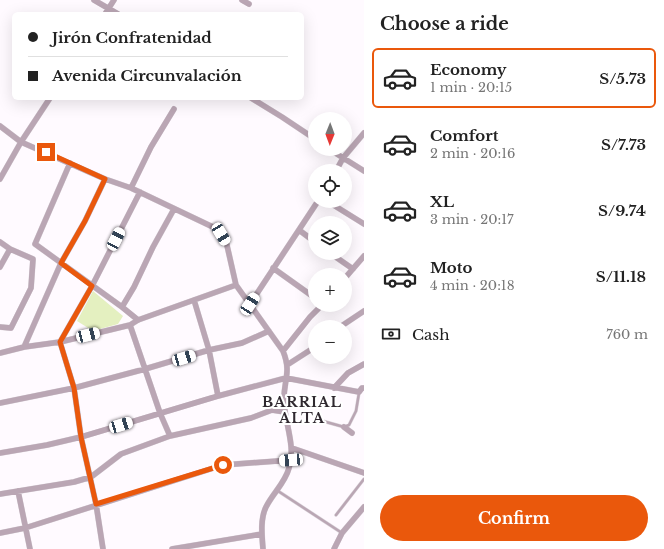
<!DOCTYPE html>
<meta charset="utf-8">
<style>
:root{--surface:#fff;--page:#f2f2f2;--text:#222;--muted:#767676;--line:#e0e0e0;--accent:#ea580c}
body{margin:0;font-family:"Libre Baskerville",serif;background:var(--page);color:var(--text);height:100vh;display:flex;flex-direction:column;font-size:15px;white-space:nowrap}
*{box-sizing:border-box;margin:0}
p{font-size:13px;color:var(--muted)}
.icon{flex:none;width:22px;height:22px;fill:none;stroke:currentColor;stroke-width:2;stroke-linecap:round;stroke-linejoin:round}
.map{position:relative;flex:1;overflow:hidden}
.panel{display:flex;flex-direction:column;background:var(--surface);width:300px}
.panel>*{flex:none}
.guide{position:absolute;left:12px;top:12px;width:292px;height:88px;border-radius:6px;box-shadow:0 4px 16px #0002;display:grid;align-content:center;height:88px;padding:0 16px;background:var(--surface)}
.needle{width:26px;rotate:181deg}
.fabs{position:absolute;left:308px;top:112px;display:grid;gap:8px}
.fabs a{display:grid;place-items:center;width:44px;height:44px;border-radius:50%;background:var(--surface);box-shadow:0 4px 16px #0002;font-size:20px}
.end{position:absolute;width:18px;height:18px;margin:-9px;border:5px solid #ea580c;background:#fff;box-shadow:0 0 0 2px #fff}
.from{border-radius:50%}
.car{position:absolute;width:12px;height:24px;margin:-12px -6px;border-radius:5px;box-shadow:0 0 3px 1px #0007;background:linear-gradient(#fff 24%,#345 0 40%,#fff 0 76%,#345 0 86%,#fff 0)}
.guide b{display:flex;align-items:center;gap:14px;height:38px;font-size:15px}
.guide b+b{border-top:1px solid var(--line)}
.guide i{width:10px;height:10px;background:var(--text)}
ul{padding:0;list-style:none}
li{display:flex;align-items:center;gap:12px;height:60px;margin:0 8px 6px;padding:0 8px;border:2px solid transparent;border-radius:6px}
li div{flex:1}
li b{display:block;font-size:15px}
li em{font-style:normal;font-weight:700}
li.selected{border-color:var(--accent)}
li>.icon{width:36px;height:36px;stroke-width:1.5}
h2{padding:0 16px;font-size:18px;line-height:48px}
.pay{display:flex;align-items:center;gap:10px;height:44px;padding:0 16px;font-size:15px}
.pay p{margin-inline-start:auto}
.primary-button{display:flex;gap:8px;margin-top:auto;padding:8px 16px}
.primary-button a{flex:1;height:46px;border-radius:24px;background:var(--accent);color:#fff;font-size:16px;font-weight:700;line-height:46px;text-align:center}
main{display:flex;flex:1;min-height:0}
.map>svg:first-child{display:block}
</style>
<main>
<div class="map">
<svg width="364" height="549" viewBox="0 0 364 549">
<rect width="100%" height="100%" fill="#fffaff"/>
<path fill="#e4f0c0" d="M 93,291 L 123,316 L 118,324 L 93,331 L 77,321 Z"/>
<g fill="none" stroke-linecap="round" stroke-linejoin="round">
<g stroke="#dcd7dc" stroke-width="3.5">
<path id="service" d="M 319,420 L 344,427 L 349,425 L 356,411 L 359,393
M 278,491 L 342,533
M 336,515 L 364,479"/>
</g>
<g stroke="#dcd7dc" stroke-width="6">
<path id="minor" d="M 94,0 L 118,14
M 242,0 L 249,4
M 105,14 L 114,0
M 251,98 L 282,117 L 315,139
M 0,126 L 21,142 L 105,179 L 131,188 L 215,228 L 221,234 L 226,241 L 236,285 L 283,351 C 292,373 283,381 284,402 C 285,424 296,446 289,468 C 285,483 273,493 266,507 C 260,519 262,536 263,549
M 329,149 L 364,171
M 70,163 L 35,244 L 122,307 L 138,320
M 336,171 L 343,158 L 364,133
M 0,179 L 21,142 L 50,98
M 131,188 L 151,147 L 174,109
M 327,201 L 364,224
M 299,230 L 315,242
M 0,242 L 10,249 L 33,259 L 31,288 L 11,328 L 0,327
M 330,253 L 353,269
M 0,267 L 10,249
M 273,268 L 315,298
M 345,278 L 364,256
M 194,300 L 209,350 L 218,396
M 250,304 L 318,201
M 122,307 L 134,287 L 153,247 L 174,209
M 130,325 L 160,413 L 170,436
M 340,327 L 364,311
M 24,347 L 61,263 L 85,221 L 105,179
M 283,351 L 310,317 L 322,305
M 0,353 L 24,347 L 60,342 L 130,325 L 138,320 L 236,285
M 287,365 L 315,347
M 334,388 L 348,373 L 364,364
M 0,403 L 74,388 L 145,369 L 209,350 L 242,343 L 269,331
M 344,427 L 352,433
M 292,448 L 364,473
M 0,453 L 47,445 L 81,437 L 218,396 L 286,378 L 359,392 L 362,388 L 364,388
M 18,491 L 30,549
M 0,494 L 74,482 L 91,477 L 121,454 L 170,436 L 251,418 L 272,410 L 285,412
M 0,533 L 25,528 L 223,465 L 291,460
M 103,549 L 96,504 L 81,437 L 74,388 L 60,342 L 92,286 L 140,192
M 172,549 L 262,534
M 334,549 L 342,533 L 364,507"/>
</g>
<use href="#service" stroke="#baa6b4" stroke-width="2.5"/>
<use href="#minor" stroke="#baa6b4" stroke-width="5.5"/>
</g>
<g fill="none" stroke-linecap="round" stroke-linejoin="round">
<path stroke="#ea580c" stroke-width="5" d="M 46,152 L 105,179 L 85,221 L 61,263 L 92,286 L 60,342 L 74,388 L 81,437 L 96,504 L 223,465"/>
</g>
<g text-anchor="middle" stroke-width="4" stroke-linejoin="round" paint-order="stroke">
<g font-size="14" font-weight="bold" letter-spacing="1" fill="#2f282f" stroke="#fff">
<text x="302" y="407">BARRIAL<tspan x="302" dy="16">ALTA</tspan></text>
</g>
</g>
</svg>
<div class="fabs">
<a><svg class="needle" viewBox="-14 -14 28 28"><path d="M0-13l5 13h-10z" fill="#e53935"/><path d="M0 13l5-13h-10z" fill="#767676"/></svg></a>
<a><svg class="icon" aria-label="locate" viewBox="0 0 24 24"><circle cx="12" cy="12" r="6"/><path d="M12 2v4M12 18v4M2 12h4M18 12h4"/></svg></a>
<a><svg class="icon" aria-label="layers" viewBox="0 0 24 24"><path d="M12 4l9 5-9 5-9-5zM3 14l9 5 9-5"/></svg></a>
<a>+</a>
<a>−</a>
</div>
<i class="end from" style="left:223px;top:465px"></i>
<i class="end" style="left:46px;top:152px"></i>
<i class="car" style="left:221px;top:234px;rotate:149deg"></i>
<i class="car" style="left:116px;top:239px;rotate:27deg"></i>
<i class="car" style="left:250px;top:304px;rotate:33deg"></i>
<i class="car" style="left:88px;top:335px;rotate:76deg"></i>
<i class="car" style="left:184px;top:358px;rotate:74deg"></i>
<i class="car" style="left:121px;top:425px;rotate:73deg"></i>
<i class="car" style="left:291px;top:460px;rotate:266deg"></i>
<div class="guide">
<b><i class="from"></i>Jirón Confratenidad</b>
<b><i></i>Avenida Circunvalación</b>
</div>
</div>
<section class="panel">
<h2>Choose a ride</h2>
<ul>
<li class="selected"><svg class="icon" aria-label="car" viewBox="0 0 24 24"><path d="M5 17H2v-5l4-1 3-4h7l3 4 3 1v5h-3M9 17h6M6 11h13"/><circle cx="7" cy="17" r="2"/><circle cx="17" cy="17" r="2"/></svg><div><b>Economy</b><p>1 min · 20:15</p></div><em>S/5.73</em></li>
<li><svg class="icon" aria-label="car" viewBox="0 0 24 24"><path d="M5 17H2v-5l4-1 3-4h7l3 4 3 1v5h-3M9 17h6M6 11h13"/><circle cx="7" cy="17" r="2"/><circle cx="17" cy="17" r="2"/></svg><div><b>Comfort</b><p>2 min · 20:16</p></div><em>S/7.73</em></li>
<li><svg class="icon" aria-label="car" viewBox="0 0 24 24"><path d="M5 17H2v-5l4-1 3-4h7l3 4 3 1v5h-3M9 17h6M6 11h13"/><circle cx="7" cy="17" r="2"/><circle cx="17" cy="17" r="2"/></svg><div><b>XL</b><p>3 min · 20:17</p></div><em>S/9.74</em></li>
<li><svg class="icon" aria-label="car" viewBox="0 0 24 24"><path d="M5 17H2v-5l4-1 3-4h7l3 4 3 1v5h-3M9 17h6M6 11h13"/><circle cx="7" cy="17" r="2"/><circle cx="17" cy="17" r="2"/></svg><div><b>Moto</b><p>4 min · 20:18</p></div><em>S/11.18</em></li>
</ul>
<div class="pay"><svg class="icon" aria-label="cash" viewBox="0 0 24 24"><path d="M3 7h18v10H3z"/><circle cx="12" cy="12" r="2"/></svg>Cash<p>760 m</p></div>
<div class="primary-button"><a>Confirm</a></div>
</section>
</main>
